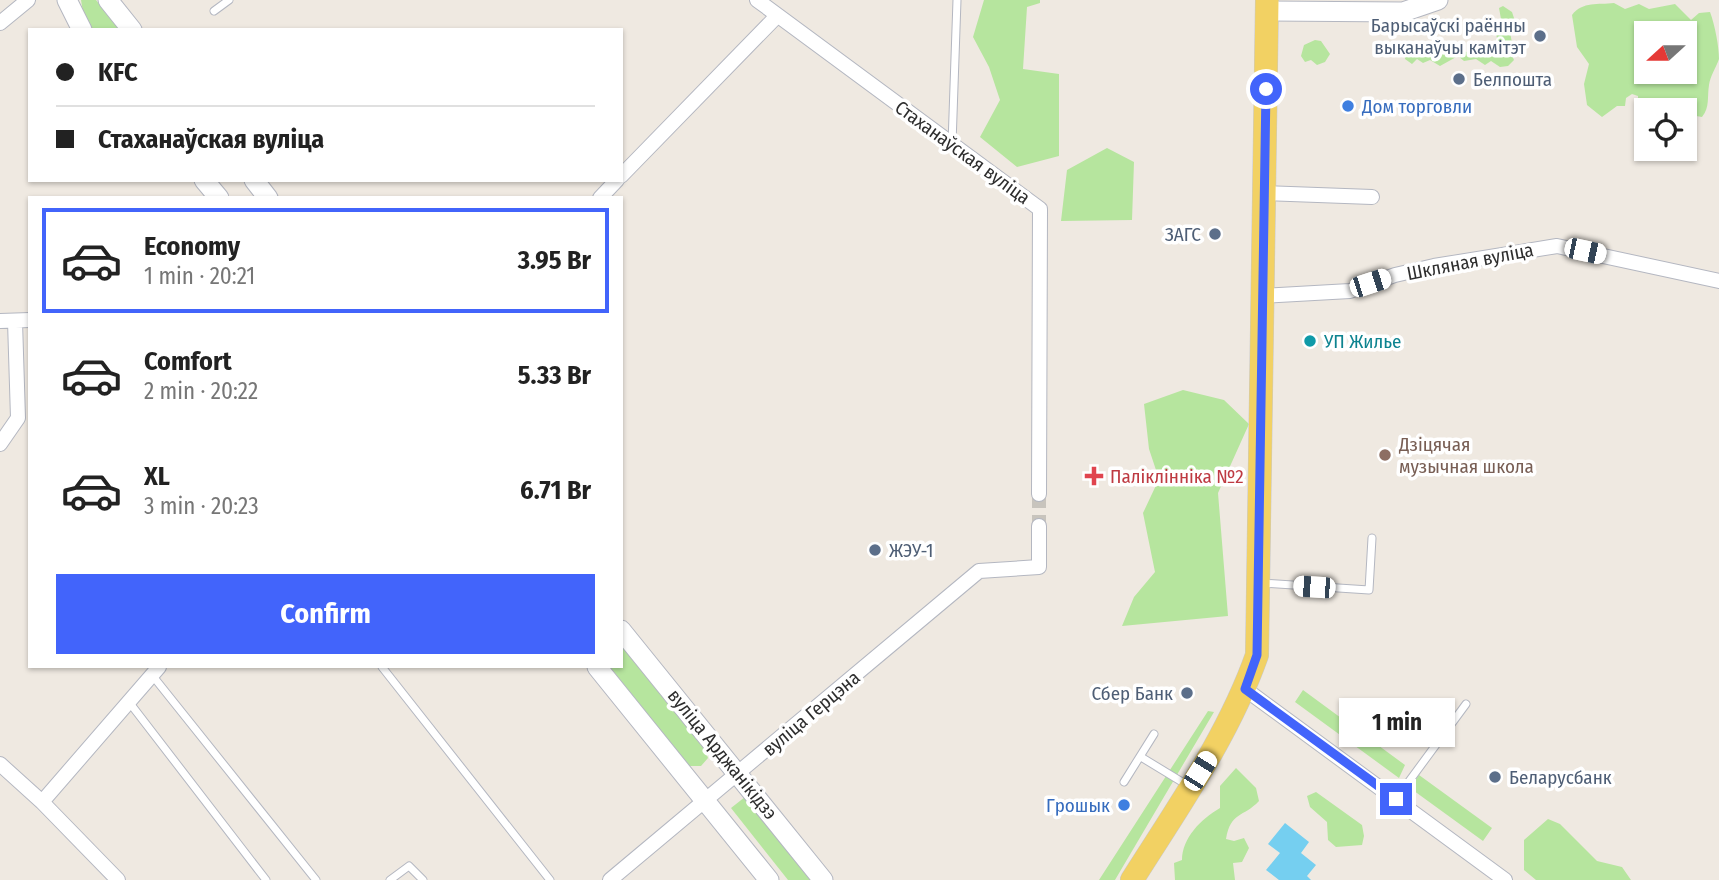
<!DOCTYPE html>
<meta charset="utf-8">
<style>
:root{--surface:#fff;--page:#f6f6f6;--text:#222;--muted:#767676;--line:#e0e0e0;--accent:#4264fb}
body{margin:0;font-family:"Fira Sans Condensed",sans-serif;background:var(--page);color:var(--text);height:100vh;display:flex;flex-direction:column;font-size:26px;white-space:nowrap}
*{box-sizing:border-box;margin:0}
p{font-size:23px;color:var(--muted)}
.icon{flex:none;width:38px;height:38px;fill:none;stroke:currentColor;stroke-width:2;stroke-linecap:round;stroke-linejoin:round}
.map{position:relative;flex:1;overflow:hidden}
.details{position:absolute;left:28px;top:196px;width:595px;height:472px;display:flex;flex-direction:column;background:var(--surface);border-radius:0px;box-shadow:0 2px 5px #0004}
.details>*{flex:none}
.guide{position:absolute;left:28px;top:28px;width:595px;height:154px;border-radius:0px;box-shadow:0 2px 5px #0004;display:grid;align-content:center;height:154px;padding:0 28px;background:var(--surface)}
.needle{width:46px;rotate:249deg}
.fabs{position:absolute;left:1634px;top:21px;display:grid;gap:14px}
.fabs a{display:grid;place-items:center;width:63px;height:63px;border-radius:0px;background:var(--surface);box-shadow:0 2px 5px #0004;font-size:35px}
.end{position:absolute;width:32px;height:32px;margin:-16px;border:9px solid #4264fb;background:#fff;box-shadow:0 0 0 4px #fff}
.from{border-radius:50%}
.bubble{position:absolute;height:49px;border-radius:0px;background:var(--surface);box-shadow:0 2px 5px #0004;font-size:23px;font-weight:700;line-height:49px;text-align:center}
.car{position:absolute;width:21px;height:42px;margin:-21px -10px;border-radius:9px;box-shadow:0 0 5px 2px #0007;background:linear-gradient(#fff 24%,#345 0 40%,#fff 0 76%,#345 0 86%,#fff 0)}
.guide b{display:flex;align-items:center;gap:24px;height:66px;font-size:26px}
.guide b+b{border-top:2px solid var(--line)}
.guide i{width:18px;height:18px;background:var(--text)}
ul{padding:12px 0 0;list-style:none}
li{display:flex;align-items:center;gap:21px;height:105px;margin:0 14px 10px;padding:0 14px;border:4px solid transparent;border-radius:0px}
li div{flex:1}
li b{display:block;font-size:26px}
li em{font-style:normal;font-weight:700}
li.on{border-color:var(--accent)}
li>.icon{width:63px;height:63px;stroke-width:1.5}
.primary-button{display:flex;gap:14px;margin-top:auto;padding:14px 28px}
.primary-button a{flex:1;height:80px;border-radius:0px;background:var(--accent);color:#fff;font-size:28px;font-weight:700;line-height:80px;text-align:center}
.map>svg:first-child{display:block}
</style>
<div class="map">
<svg width="1719" height="880" viewBox="0 0 1719 880">
<rect width="100%" height="100%" fill="#efe9e1"/>
<path fill="#b6e59e" fill-rule="evenodd" d="M 81,0 L 96,0 L 121,30 L 93,30 L 84,18 Z
M 984,0 L 1040,0 L 1040,3 L 1027,7 L 1023,69 L 1059,74 L 1059,156 L 1017,167 L 980,137 L 1000,100 L 989,67 L 973,37 Z
M 1614,3 L 1625,9 L 1639,4 L 1649,9 L 1675,4 L 1691,20 L 1699,13 L 1710,12 C 1715,25 1719,47 1719,59 C 1716,68 1710,76 1709,85 C 1707,97 1710,107 1702,117 L 1685,114 L 1685,110 L 1644,112 L 1638,106 L 1638,96 L 1632,94 L 1626,98 L 1625,106 L 1617,106 L 1602,117 L 1587,105 L 1584,84 L 1589,64 L 1577,47 L 1572,15 C 1583,1 1598,5 1614,3 ZM 1647,33 L 1685,33 L 1685,72 L 1647,72 Z
M 1503,6 L 1512,12 L 1515,21 L 1510,32 L 1512,43 L 1509,49 L 1514,60 L 1508,66 L 1500,67 L 1491,61 L 1485,65 L 1476,59 L 1464,61 L 1458,56 L 1440,66 L 1430,60 L 1423,63 L 1417,59 L 1412,64 L 1405,59 L 1404,50 L 1414,42 L 1437,49 L 1442,45 L 1467,52 L 1482,43 L 1496,49 L 1498,42 L 1495,30 L 1501,19 L 1499,8 Z
M 1315,40 L 1321,41 L 1330,54 L 1325,62 L 1317,65 L 1311,60 L 1305,62 L 1301,56 L 1304,45 Z
M 1107,148 L 1134,162 L 1132,220 L 1061,221 L 1067,170 Z
M 1183,390 L 1224,400 L 1249,424 L 1218,493 L 1228,616 L 1122,626 L 1134,597 L 1155,572 L 1143,513 L 1159,479 L 1149,449 L 1144,404 Z
M 621,645 L 705,750 L 708,758 L 701,766 L 689,766 L 610,667 L 621,667 Z
M 1303,690 L 1405,765 L 1399,778 L 1295,702 Z
M 1208,711 L 1214,712 L 1115,880 L 1099,880 Z
M 1236,768 L 1256,788 L 1259,801 C 1243,818 1231,811 1226,839 L 1234,841 L 1244,838 L 1249,848 L 1242,862 L 1233,863 L 1235,880 L 1175,880 L 1174,863 L 1182,860 C 1182,838 1201,819 1220,808 L 1220,786 Z
M 1419,775 L 1492,828 L 1483,841 L 1410,788 Z
M 1316,792 L 1362,825 L 1364,836 L 1362,845 L 1336,847 L 1328,840 L 1327,822 L 1310,807 L 1307,796 Z
M 745,797 L 811,880 L 788,880 L 731,808 Z
M 1548,819 L 1560,824 L 1597,861 L 1622,867 L 1631,880 L 1536,880 L 1524,870 L 1524,840 Z"/>
<path fill="#75cff0" d="M 1285,823 L 1309,842 L 1301,853 L 1316,865 L 1307,876 L 1311,880 L 1279,880 L 1266,870 L 1280,853 L 1268,844 Z"/>
<g fill="none" stroke-linecap="round" stroke-linejoin="round">
<path stroke="#c8c4bd" stroke-width="14" stroke-dasharray="14 7" stroke-linecap="butt" d="M 1039,494 L 1039,526"/>
<g stroke="#b4b7c1" stroke-width="9">
<path id="lane" d="M 214,11 L 229,0
M 952,144 L 957,0
M 1262,583 L 1369,590 L 1372,538
M 382,667 L 550,880
M 152,675 L 316,880
M 129,702 L 266,880
M 1141,757 L 1187,785
M 1124,782 L 1154,734
M 1396,799 L 1466,704
M 390,880 L 409,866 L 423,880"/>
</g>
<g stroke="#b4b7c1" stroke-width="16">
<path id="street" d="M 757,0 L 1040,209 L 1039,494
M 0,23 L 28,0
M 621,176 L 777,16
M 1263,193 L 1372,197
M 600,198 L 617,180
M 1261,296 L 1350,291 L 1395,275 L 1434,266 L 1557,246 L 1719,281
M 0,321 L 30,320
M 0,444 L 18,418 L 15,321
M 1245,689 L 1505,880
M 0,764 L 42,802 L 118,880
M 42,802 L 159,667
M 610,880 L 979,571 L 1039,567 L 1039,526"/>
</g>
<g stroke="#b4b7c1" stroke-width="21">
<path id="secondary" d="M 67,0 L 82,30
M 108,0 L 132,30
M 1267,11 L 1403,12 L 1438,0
M 204,180 L 219,198
M 254,180 L 268,198
M 621,630 L 823,880
M 597,667 L 769,880"/>
</g>
<g stroke="#c9c9c9" stroke-width="24">
<path id="primary" d="M 1132,880 C 1178,807 1228,737 1257,655 L 1267,0"/>
</g>
<use href="#lane" stroke="#fff" stroke-width="7"/>
<use href="#street" stroke="#fff" stroke-width="14"/>
<use href="#secondary" stroke="#fff" stroke-width="19"/>
<use href="#primary" stroke="#f2d163" stroke-width="23"/>
</g>
<g fill="none" stroke-linecap="round" stroke-linejoin="round">
<path stroke="#4264fb" stroke-width="9" d="M 1266,89 L 1257,655 L 1245,689 L 1396,799"/>
</g>
<g fill="#5c6f8a" stroke="#fff" stroke-width="2.5">
<circle cx="1540" cy="36" r="7"/>
<circle cx="1459" cy="79" r="7"/>
<circle cx="1215" cy="234" r="7"/>
<circle cx="875" cy="550" r="7"/>
<circle cx="1187" cy="693" r="7"/>
<circle cx="1495" cy="777" r="7"/>
</g>
<g fill="#3f7fe0" stroke="#fff" stroke-width="2.5">
<circle cx="1348" cy="106" r="7"/>
<circle cx="1124" cy="805" r="7"/>
</g>
<circle fill="#0f9aa8" stroke="#fff" stroke-width="2.5" cx="1310" cy="341" r="7"/>
<circle fill="#8d6e63" stroke="#fff" stroke-width="2.5" cx="1385" cy="455" r="7"/>
<path fill="#e0444e" stroke="#fff" stroke-width="2.5" d="M1090.5 465.5h7v7h7v7h-7v7h-7v-7h-7v-7h7z"/>
<g text-anchor="middle" stroke-width="7" stroke-linejoin="round" paint-order="stroke">
<g font-size="19" fill="#4e5e75" stroke="#fff" text-anchor="end">
<text x="1526" y="32">Барысаўскі раённы<tspan x="1526" dy="22">выканаўчы камітэт</tspan></text>
<text x="1473" y="86" text-anchor="start">Белпошта</text>
<text x="1201" y="241">ЗАГС</text>
<text x="889" y="557" text-anchor="start">ЖЭУ-1</text>
<text x="1173" y="700">Сбер Банк</text>
<text x="1509" y="784" text-anchor="start">Беларусбанк</text>
</g>
<g font-size="19" fill="#366cbe" stroke="#fff" text-anchor="start">
<text x="1362" y="113">Дом торговли</text>
<text x="1110" y="812" text-anchor="end">Грошык</text>
</g>
<g font-size="19" fill="#2e2e2e" stroke="#fff">
<text transform="translate(963 152) rotate(36)" y="7">Стаханаўская вуліца</text>
<text transform="translate(1470 261) rotate(-11)" y="7">Шкляная вуліца</text>
<text transform="translate(811 713) rotate(-40)" y="7">вуліца Герцэна</text>
<text transform="translate(723 754) rotate(51)" y="7">вуліца Арджанікідзэ</text>
</g>
<g font-size="19" fill="#0d838f" stroke="#fff" text-anchor="start">
<text x="1324" y="348">УП Жилье</text>
</g>
<g font-size="19" fill="#785e54" stroke="#fff" text-anchor="start">
<text x="1399" y="451">Дзіцячая<tspan x="1399" dy="22">музычная школа</tspan></text>
</g>
<g font-size="19" fill="#be3a42" stroke="#fff" text-anchor="start">
<text x="1110" y="483">Паліклінніка №2</text>
</g>
</g>
</svg>
<div class="fabs">
<a><svg class="needle" viewBox="-14 -14 28 28"><path d="M0-13l5 13h-10z" fill="#e53935"/><path d="M0 13l5-13h-10z" fill="#767676"/></svg></a>
<a><svg class="icon" aria-label="locate" viewBox="0 0 24 24"><circle cx="12" cy="12" r="6"/><path d="M12 2v4M12 18v4M2 12h4M18 12h4"/></svg></a>
</div>
<i class="end from" style="left:1266px;top:89px"></i>
<i class="end" style="left:1396px;top:799px"></i>
<div class="bubble" style="left:1339px;top:698px;width:116px">1 min</div>
<i class="car" style="left:1585px;top:251px;rotate:102deg"></i>
<i class="car" style="left:1370px;top:283px;rotate:72deg"></i>
<i class="car" style="left:1314px;top:587px;rotate:274deg"></i>
<i class="car" style="left:1200px;top:771px;rotate:32deg"></i>
<div class="guide">
<b><i class="from"></i>KFC</b>
<b><i></i>Стаханаўская вуліца</b>
</div>
<section class="details">
<ul>
<li class="on"><svg class="icon" aria-label="car" viewBox="0 0 24 24"><path d="M5 17H2v-5l4-1 3-4h7l3 4 3 1v5h-3M9 17h6M6 11h13"/><circle cx="7" cy="17" r="2"/><circle cx="17" cy="17" r="2"/></svg><div><b>Economy</b><p>1 min · 20:21</p></div><em>3.95 Br</em></li>
<li><svg class="icon" aria-label="car" viewBox="0 0 24 24"><path d="M5 17H2v-5l4-1 3-4h7l3 4 3 1v5h-3M9 17h6M6 11h13"/><circle cx="7" cy="17" r="2"/><circle cx="17" cy="17" r="2"/></svg><div><b>Comfort</b><p>2 min · 20:22</p></div><em>5.33 Br</em></li>
<li><svg class="icon" aria-label="car" viewBox="0 0 24 24"><path d="M5 17H2v-5l4-1 3-4h7l3 4 3 1v5h-3M9 17h6M6 11h13"/><circle cx="7" cy="17" r="2"/><circle cx="17" cy="17" r="2"/></svg><div><b>XL</b><p>3 min · 20:23</p></div><em>6.71 Br</em></li>
</ul>
<div class="primary-button"><a>Confirm</a></div>
</section>
</div>
